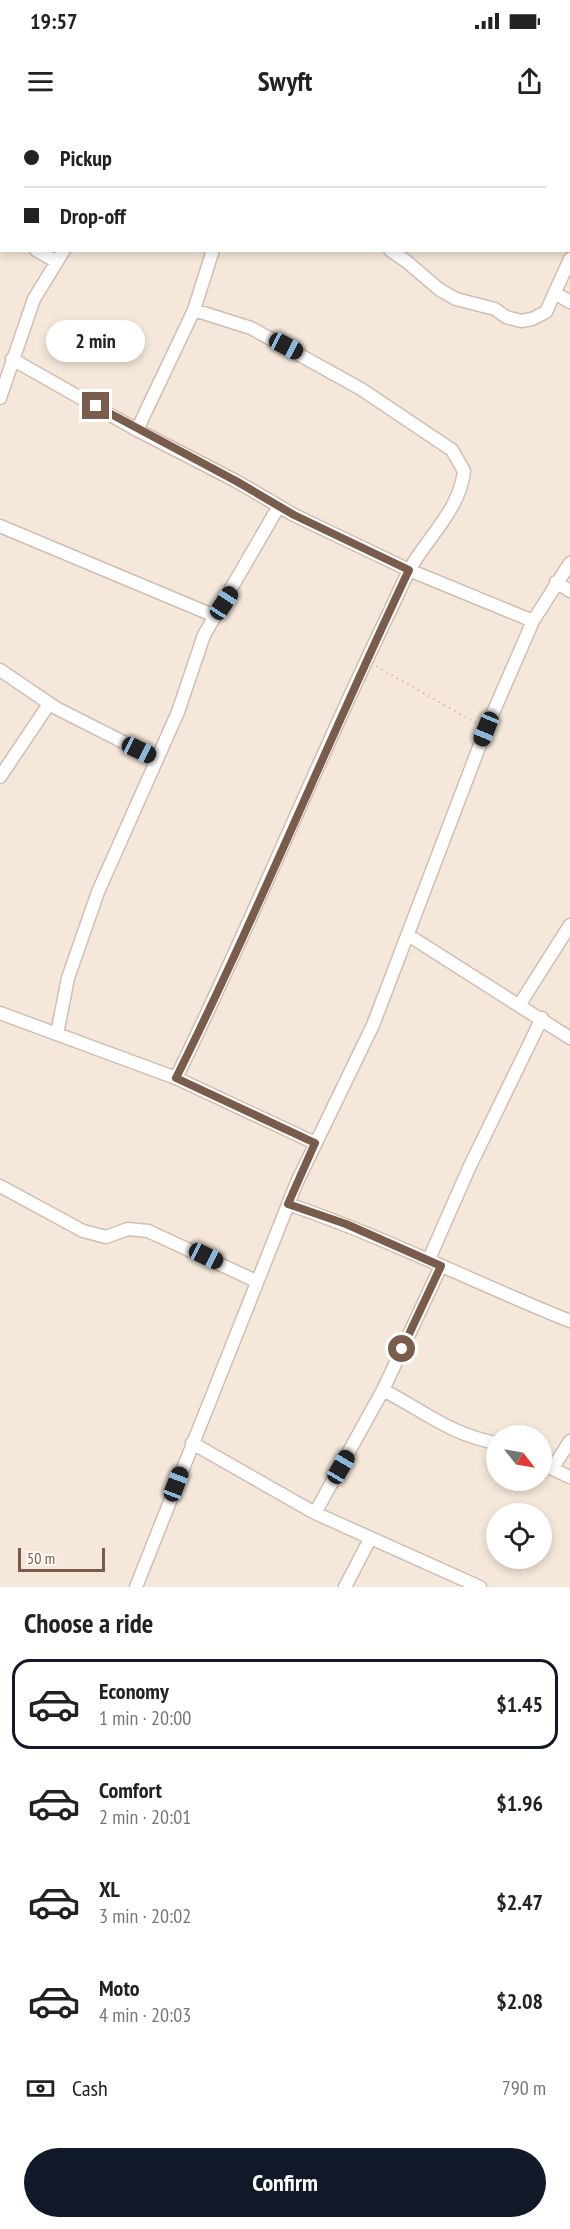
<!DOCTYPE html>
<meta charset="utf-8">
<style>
:root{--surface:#fff;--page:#f6f6f6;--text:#222;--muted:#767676;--line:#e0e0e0;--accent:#111827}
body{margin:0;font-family:"PT Sans Narrow",sans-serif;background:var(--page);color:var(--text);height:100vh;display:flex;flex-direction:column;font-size:22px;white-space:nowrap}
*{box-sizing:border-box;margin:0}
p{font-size:20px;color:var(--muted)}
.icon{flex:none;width:33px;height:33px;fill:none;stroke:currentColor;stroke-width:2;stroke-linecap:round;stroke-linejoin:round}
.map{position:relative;height:1467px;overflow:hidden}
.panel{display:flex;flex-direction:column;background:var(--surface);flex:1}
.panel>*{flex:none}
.top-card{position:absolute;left:0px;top:0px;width:570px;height:132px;box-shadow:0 3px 9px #0003;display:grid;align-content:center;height:132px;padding:0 24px;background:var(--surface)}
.needle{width:39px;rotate:121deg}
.tools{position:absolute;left:486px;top:1305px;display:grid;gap:12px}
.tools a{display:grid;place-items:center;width:66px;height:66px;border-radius:50%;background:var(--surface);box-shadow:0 3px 9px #0003;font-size:30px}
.scale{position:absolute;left:18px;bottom:15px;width:87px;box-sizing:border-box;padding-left:6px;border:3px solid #7a5c4d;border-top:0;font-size:16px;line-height:21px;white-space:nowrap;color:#7a5c4d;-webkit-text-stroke:4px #fffaf3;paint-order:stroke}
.end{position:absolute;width:27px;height:27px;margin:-14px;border:8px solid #7a5c4d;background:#fff;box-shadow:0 0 0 3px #fff}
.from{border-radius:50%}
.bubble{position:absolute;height:42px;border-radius:21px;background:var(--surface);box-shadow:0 3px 9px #0003;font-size:20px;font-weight:800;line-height:42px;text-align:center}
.car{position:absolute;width:18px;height:36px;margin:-18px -9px;border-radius:8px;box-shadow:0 0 4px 2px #0007;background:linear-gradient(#222 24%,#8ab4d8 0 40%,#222 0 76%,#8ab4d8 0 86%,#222 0)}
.top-card b{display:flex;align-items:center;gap:21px;height:57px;font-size:22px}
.top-card b+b{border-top:2px solid var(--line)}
.top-card i{width:15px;height:15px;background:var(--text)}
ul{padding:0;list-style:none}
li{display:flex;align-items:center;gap:18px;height:90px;margin:0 12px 9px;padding:0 12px;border:3px solid transparent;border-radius:18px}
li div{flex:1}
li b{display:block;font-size:22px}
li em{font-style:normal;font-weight:800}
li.current{border-color:var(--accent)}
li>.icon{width:54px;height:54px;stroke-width:1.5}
h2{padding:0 24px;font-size:27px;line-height:72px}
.pay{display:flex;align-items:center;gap:15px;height:66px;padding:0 24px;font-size:22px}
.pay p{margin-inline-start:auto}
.primary-button{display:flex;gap:12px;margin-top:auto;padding:12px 24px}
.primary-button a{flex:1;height:69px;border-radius:36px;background:var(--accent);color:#fff;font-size:24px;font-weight:800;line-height:69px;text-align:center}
.status{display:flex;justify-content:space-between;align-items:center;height:42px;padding:0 30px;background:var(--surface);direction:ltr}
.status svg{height:16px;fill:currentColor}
header{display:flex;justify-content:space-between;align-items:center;height:78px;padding:0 24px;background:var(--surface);font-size:27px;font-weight:800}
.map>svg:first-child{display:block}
</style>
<div class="status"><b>19:57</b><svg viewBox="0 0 49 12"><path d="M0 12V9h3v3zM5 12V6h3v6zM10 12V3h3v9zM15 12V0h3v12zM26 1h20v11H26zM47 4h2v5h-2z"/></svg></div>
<header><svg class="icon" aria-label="menu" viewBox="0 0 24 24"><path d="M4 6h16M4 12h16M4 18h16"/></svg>Swyft<svg class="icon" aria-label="share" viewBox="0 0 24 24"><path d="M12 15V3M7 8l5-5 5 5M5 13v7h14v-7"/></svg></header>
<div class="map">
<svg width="570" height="1467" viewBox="0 0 570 1467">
<rect width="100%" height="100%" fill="#fdf6ec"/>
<path fill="#f5e8da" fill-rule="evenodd" d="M 0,0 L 570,0 L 570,1467 L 0,1467 ZM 2,2 L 568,2 L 568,130 L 2,130 ZM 496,1316 L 542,1316 L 542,1360 L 496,1360 ZM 496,1394 L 542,1394 L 542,1438 L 496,1438 Z"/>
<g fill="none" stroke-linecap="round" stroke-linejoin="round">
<g stroke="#d1beb0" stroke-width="15">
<path id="street" d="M 145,2 L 145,0
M 309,2 L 310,0
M 488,2 L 489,0
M 0,8 L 2,9
M 568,85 L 570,86
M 0,111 L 2,112
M 36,130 L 57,142
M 390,130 L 406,141 L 440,170 L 456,179 L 495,189 L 506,197 L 521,201 L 532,199 L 546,192 L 570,139
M 555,173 L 570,182
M 12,239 L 137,310 L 236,361 L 294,395 L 409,450 L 533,501
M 0,278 L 34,179 L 64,130
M 137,310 L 194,190
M 0,406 L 215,496
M 556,462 L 570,471
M 0,550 L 56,588 L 157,639
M 0,657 L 49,584
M 408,815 L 570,918
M 520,884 L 570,805
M 0,893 L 176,958 L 315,1023
M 57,914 L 68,858 L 98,772 L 178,592 L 204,515 L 279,386
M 176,958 C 251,805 314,648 388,495 C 397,477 404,458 414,442 C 433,412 460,387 464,351 L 452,330 L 361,269 L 251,208 L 194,190 L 213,130
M 0,1066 L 83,1111 L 106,1117 L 128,1109 L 148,1111 L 256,1161
M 288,1084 C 385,1117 475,1163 570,1201
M 429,1139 L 469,1048 L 542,898
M 383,1270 C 424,1291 449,1314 496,1323
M 192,1323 L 315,1393 L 480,1467
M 542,1344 L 570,1357
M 552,1349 L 570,1321
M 315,1393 L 383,1270 L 441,1146
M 136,1467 L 297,1062 L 373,905 L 486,609 L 533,501 L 570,443
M 345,1467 L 370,1419"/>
</g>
<path stroke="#d9b8a5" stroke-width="2" stroke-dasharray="1.5 4.5" stroke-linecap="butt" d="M 376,546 L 476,603"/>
<use href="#street" stroke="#fff" stroke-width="12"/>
</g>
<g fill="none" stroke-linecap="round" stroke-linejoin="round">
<path stroke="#7a5c4d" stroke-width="8" d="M 96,286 L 236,361 L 294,395 L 409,450 C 329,618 259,791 176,958 L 315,1023 L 288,1084 L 346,1104 L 441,1146 L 402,1229"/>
</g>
</svg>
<div class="tools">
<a><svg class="needle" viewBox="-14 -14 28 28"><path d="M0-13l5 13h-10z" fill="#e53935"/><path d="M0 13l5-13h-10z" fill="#767676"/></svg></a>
<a><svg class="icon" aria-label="locate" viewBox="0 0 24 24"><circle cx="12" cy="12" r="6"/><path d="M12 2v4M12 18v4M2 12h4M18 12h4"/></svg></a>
</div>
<div class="scale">50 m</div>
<i class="end from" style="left:402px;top:1229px"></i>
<i class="end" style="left:96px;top:286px"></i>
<div class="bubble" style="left:46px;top:200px;width:99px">2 min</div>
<i class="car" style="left:286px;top:226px;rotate:118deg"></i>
<i class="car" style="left:224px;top:483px;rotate:33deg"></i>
<i class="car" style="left:486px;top:609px;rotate:202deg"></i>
<i class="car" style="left:139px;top:630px;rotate:116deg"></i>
<i class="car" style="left:206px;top:1136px;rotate:116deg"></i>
<i class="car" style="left:341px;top:1347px;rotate:30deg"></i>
<i class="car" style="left:176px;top:1364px;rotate:21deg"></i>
<div class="top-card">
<b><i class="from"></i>Pickup</b>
<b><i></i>Drop-off</b>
</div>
</div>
<section class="panel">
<h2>Choose a ride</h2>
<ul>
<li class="current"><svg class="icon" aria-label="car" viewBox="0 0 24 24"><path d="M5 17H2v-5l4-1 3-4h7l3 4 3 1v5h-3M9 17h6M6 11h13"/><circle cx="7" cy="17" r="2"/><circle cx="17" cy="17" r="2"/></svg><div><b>Economy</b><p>1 min · 20:00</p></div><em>$1.45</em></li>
<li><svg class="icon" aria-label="car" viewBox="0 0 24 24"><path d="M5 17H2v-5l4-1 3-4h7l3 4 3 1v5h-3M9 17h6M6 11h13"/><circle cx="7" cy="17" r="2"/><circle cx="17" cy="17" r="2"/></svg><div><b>Comfort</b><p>2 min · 20:01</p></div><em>$1.96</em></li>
<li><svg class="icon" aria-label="car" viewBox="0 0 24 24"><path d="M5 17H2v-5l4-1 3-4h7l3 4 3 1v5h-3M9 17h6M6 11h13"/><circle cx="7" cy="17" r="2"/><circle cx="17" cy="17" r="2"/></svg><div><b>XL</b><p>3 min · 20:02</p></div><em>$2.47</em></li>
<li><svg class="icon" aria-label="car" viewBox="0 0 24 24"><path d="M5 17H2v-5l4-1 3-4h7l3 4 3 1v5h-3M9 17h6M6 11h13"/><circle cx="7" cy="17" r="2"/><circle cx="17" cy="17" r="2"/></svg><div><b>Moto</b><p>4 min · 20:03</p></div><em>$2.08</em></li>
</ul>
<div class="pay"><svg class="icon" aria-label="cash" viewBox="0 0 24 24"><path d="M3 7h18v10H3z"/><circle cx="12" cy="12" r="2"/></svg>Cash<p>790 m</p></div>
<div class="primary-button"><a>Confirm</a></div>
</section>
